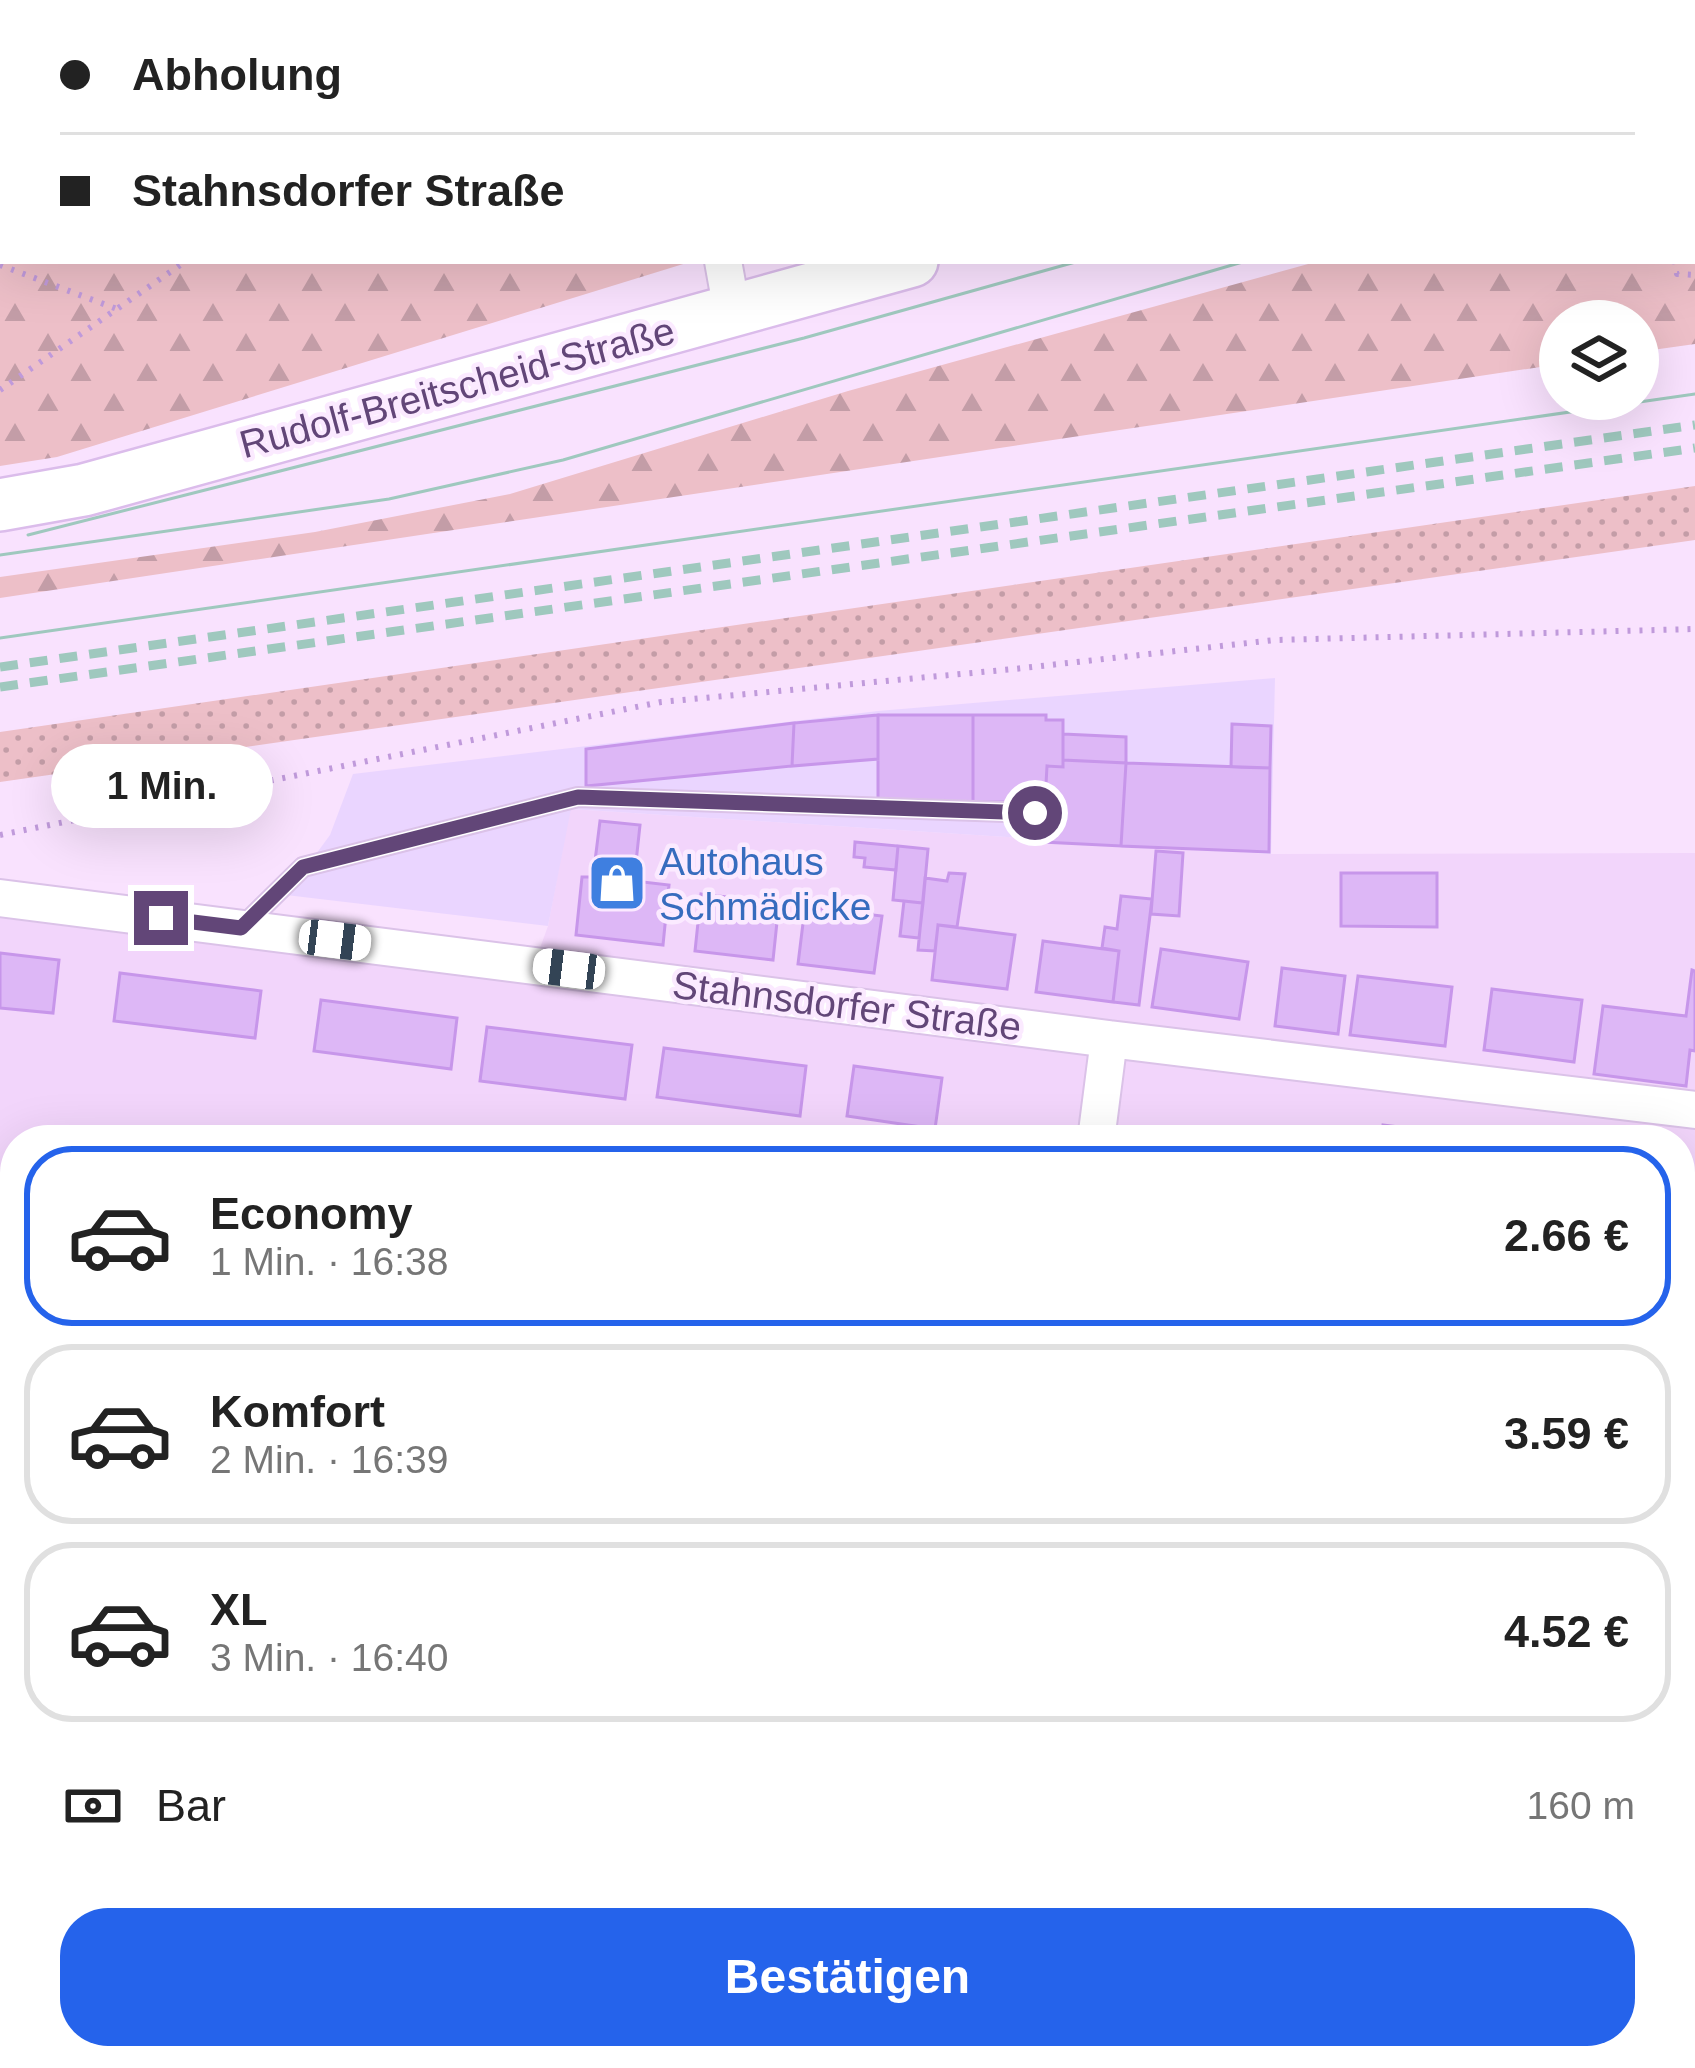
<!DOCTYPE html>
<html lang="de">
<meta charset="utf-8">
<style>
:root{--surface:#fff;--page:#f6f6f6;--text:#222;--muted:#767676;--line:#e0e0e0;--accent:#2563eb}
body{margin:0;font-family:Arial,sans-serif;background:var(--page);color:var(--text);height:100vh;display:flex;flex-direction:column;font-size:45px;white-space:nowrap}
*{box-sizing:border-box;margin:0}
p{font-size:39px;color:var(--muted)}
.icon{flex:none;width:66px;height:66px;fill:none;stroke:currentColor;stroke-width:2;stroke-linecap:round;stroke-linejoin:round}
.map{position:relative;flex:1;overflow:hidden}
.drawer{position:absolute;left:0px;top:1125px;width:1695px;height:945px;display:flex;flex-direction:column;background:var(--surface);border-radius:48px 48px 0 0;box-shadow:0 12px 48px #0002}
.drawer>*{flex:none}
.hud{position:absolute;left:0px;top:0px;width:1695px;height:264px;box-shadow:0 12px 48px #0002;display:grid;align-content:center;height:264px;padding:0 60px;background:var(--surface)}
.controls{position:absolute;left:1539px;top:300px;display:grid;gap:24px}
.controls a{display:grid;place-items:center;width:120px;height:120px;border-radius:50%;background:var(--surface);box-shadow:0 12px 48px #0002;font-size:60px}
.end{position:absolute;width:54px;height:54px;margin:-27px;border:15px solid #624678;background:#fff;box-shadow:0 0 0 6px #fff}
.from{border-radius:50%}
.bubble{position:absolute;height:84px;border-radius:42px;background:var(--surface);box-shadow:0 12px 48px #0002;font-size:39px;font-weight:700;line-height:84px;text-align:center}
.car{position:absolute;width:36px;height:72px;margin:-36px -18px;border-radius:15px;box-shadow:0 0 9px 3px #0007;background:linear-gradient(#fff 24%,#345 0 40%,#fff 0 76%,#345 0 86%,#fff 0)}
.hud b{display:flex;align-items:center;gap:42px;height:114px;font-size:45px}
.hud b+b{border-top:3px solid var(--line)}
.hud i{width:30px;height:30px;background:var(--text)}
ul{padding:21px 0 0;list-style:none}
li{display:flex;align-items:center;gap:36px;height:180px;margin:0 24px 18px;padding:0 36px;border:6px solid var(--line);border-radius:48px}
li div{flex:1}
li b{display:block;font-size:45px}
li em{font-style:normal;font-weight:700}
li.selected{border-color:var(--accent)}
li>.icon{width:108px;height:108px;stroke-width:1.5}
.pay{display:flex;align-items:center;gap:30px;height:132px;padding:0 60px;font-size:45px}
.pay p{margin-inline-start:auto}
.action{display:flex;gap:24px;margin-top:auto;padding:24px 60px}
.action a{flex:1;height:138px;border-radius:48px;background:var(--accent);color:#fff;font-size:48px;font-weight:700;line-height:138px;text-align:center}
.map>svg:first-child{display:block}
</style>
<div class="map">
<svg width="1695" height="2068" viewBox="0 0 1695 2068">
<defs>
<pattern id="forest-firs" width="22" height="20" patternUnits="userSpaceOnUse" patternTransform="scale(3)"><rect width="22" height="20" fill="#edbfc8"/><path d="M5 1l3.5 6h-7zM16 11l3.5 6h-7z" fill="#c39da7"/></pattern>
<pattern id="garden-dots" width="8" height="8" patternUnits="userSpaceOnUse" patternTransform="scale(3)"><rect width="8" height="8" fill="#edbfc8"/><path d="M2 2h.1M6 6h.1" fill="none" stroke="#c39da7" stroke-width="1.8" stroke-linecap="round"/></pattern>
</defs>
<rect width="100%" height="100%" fill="#f9e2fe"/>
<path fill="#f2d5fb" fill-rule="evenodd" d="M 570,809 L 1271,854 L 1695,853 L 1695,2068 L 0,2068 L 0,918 L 527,984 L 548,926 ZM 15,1140 L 1680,1140 L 1680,2055 L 15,2055 Z"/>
<path fill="#ead5ff" d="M 1275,678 L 1271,854 L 571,809 L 548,926 L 286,895 L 330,835 L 353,774 L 878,711 Z"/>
<path fill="url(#forest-firs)" d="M 566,0 L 1695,0 L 1684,3 L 555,3 Z
M 3,148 L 3,261 L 693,261 L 57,457 L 0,466 L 0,149 Z
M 1695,158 L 1695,344 L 1638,352 L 1638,321 L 1560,321 L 1560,364 L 0,598 L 0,577 L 315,532 L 510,494 L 848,391 L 1319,261 L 1692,261 L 1692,159 Z
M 678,2055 L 721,2055 L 726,2068 L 657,2068 Z"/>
<path fill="url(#garden-dots)" d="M 0,0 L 566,0 L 555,3 L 3,3 L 3,148 L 0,149 Z
M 1695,486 L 1695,540 L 0,782 L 0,732 Z"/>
<path fill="#ddb7f6" stroke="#c796ea" stroke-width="3" d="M 878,715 L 878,759 L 792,766 L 794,723 Z
M 878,715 L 973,715 L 973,802 L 878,801 Z
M 973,715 L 1046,715 L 1046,720 L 1063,720 L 1063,767 L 1047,766 L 1045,802 L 973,802 Z
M 794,723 L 792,766 L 586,786 L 586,749 Z
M 1232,724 L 1271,726 L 1270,768 L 1231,767 Z
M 1063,734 L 1126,737 L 1126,763 L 1063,760 Z
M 1063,760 L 1126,763 L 1121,846 L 1043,842 L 1047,766 L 1063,767 Z
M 1126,763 L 1270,768 L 1269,852 L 1121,846 Z
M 600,821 L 640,825 L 634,881 L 669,885 L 663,945 L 576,935 L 582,877 L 593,877 Z
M 855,842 L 898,846 L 896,870 L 864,867 L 865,858 L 854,857 Z
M 898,846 L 928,849 L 923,903 L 893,900 Z
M 1156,851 L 1183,853 L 1179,916 L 1151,914 Z
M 949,873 L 965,874 L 957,927 L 938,925 L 935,951 L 918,950 L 925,878 L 947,881 Z
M 1341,873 L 1437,873 L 1437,927 L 1341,926 Z
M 701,894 L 779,903 L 773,960 L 695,951 Z
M 1121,896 L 1152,899 L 1139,1005 L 1113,1002 L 1119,951 L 1102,948 L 1105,927 L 1117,929 Z
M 904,901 L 923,903 L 919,938 L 900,936 Z
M 805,907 L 882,916 L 874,973 L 798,964 Z
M 938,925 L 1015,935 L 1007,989 L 932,980 Z
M 1043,941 L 1119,951 L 1113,1002 L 1036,992 Z
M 1161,949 L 1248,962 L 1239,1019 L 1152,1007 Z
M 0,953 L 59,960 L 53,1013 L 0,1008 Z
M 1282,968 L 1345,976 L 1338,1034 L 1275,1026 Z
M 1692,970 L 1695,971 L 1695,1051 L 1690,1050 L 1686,1086 L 1594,1074 L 1603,1006 L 1686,1016 Z
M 120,973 L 261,991 L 255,1038 L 114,1021 Z
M 1358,976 L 1452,987 L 1445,1046 L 1350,1035 Z
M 1492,989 L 1582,1000 L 1574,1062 L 1484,1050 Z
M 321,1000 L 457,1018 L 451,1069 L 314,1051 Z
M 487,1027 L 632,1045 L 625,1099 L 480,1081 Z
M 664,1048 L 806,1066 L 800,1116 L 657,1097 Z
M 854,1066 L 942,1078 L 935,1129 L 847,1116 Z
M 1383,1125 L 1439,1132 L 1438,1140 L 1381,1140 Z
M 1439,1132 L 1472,1136 L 1471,1140 L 1438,1140 Z
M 1680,1175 L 1695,1177 L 1695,1227 L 1680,1225 Z
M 0,1482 L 15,1521 L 15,1680 L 0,1640 Z
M 1695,1533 L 1695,1653 L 1680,1699 L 1680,1578 Z
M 1680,1867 L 1695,1871 L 1695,1919 L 1680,1914 Z
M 229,2055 L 297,2055 L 273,2068 L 236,2068 Z
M 924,2055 L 978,2055 L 977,2068 L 922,2068 Z
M 978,2055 L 1034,2055 L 1033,2068 L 977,2068 Z"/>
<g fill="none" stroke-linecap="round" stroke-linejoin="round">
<g stroke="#dbc2e8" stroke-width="22">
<path id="lane" d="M 241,928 L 303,867 L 578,797 L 1035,813"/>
</g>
<g stroke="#dbc2e8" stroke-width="40">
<path id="street" d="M 1289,0 L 1289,3
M 725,3 L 725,0
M 723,261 L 732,311
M 0,898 L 1109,1039 L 1695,1110
M 1096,1140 L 1109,1039
M 1680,1954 L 1695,1959
M 0,1993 L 15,1991
M 161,2055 L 168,2068
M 1643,2068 L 1648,2055"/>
</g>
<g stroke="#dbbceb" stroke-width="56">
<path id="secondary" d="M 1692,47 L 1695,46
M 0,505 L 84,490 L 912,261"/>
</g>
<path stroke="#c09adb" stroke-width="6" stroke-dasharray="3 9" stroke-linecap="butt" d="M 838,0 L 848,3
M 507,3 L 518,0
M 579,3 L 592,0
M 0,137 L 3,136
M 0,193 L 3,192
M 1675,261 L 1677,274 L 1695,275
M 0,265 L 117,309
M 0,390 L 186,261
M 0,835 L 661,702 L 1014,669 L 1275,640 L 1695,629"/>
<use href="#lane" stroke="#fff" stroke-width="18"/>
<use href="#street" stroke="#fff" stroke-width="36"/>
<use href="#secondary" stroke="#fff" stroke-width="51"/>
<path stroke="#9fc8be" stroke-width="3" d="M 1692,89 L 1695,88
M 1692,133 L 1695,133
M 28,535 L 804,338 L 1079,261
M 0,555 L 389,499 L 563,460 L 1246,261
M 0,638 L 1695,394"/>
<path stroke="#9fc8be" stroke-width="9" stroke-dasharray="18 12" stroke-linecap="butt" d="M 0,667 L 1695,425
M 0,687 L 1695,448"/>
</g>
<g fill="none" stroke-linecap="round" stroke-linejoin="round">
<path stroke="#624678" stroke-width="15" d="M 161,918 L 241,928 L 303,867 L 578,797 L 1035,813"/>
</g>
<defs>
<g id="shop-square" transform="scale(3)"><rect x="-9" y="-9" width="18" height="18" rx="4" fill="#3f7fe0" stroke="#fbeaff"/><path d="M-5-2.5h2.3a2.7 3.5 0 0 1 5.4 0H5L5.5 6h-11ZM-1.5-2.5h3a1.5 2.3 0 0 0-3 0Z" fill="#fff"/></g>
</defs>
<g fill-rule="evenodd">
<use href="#shop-square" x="617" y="883"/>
</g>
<g text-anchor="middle" stroke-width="9" stroke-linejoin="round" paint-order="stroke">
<g font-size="39" fill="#624678" stroke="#fbeaff">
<text transform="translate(457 387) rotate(-15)" y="14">Rudolf-Breitscheid-Straße</text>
<text transform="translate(847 1005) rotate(7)" y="14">Stahnsdorfer Straße</text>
</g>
<g font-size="39" fill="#366cbe" stroke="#fbeaff" text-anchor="start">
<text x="659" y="875">Autohaus<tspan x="659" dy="45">Schmädicke</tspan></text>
</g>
</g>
</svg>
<div class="controls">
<a><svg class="icon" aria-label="layers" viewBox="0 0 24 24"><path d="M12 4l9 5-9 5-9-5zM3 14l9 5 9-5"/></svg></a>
</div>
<i class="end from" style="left:1035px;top:813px"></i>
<i class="end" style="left:161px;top:918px"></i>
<div class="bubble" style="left:51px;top:744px;width:222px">1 Min.</div>
<i class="car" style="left:335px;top:940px;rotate:97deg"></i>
<i class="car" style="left:569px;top:969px;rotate:277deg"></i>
<div class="hud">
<b><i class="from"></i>Abholung</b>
<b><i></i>Stahnsdorfer Straße</b>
</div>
<section class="drawer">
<ul>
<li class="selected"><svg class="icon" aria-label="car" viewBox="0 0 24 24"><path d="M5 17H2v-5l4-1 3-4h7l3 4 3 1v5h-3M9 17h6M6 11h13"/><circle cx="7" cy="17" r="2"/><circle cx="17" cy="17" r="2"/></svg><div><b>Economy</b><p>1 Min. · 16:38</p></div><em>2.66 €</em></li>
<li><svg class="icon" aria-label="car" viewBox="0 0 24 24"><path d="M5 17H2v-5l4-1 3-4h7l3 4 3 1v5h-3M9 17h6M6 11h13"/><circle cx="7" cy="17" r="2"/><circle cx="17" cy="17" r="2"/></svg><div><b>Komfort</b><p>2 Min. · 16:39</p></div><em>3.59 €</em></li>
<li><svg class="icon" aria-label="car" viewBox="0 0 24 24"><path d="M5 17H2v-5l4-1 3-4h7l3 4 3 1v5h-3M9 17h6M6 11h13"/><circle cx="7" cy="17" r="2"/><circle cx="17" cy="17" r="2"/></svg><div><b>XL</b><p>3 Min. · 16:40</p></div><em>4.52 €</em></li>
</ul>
<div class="pay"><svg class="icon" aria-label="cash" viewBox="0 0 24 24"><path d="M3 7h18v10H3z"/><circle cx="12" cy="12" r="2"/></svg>Bar<p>160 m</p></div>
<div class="action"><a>Bestätigen</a></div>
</section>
</div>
